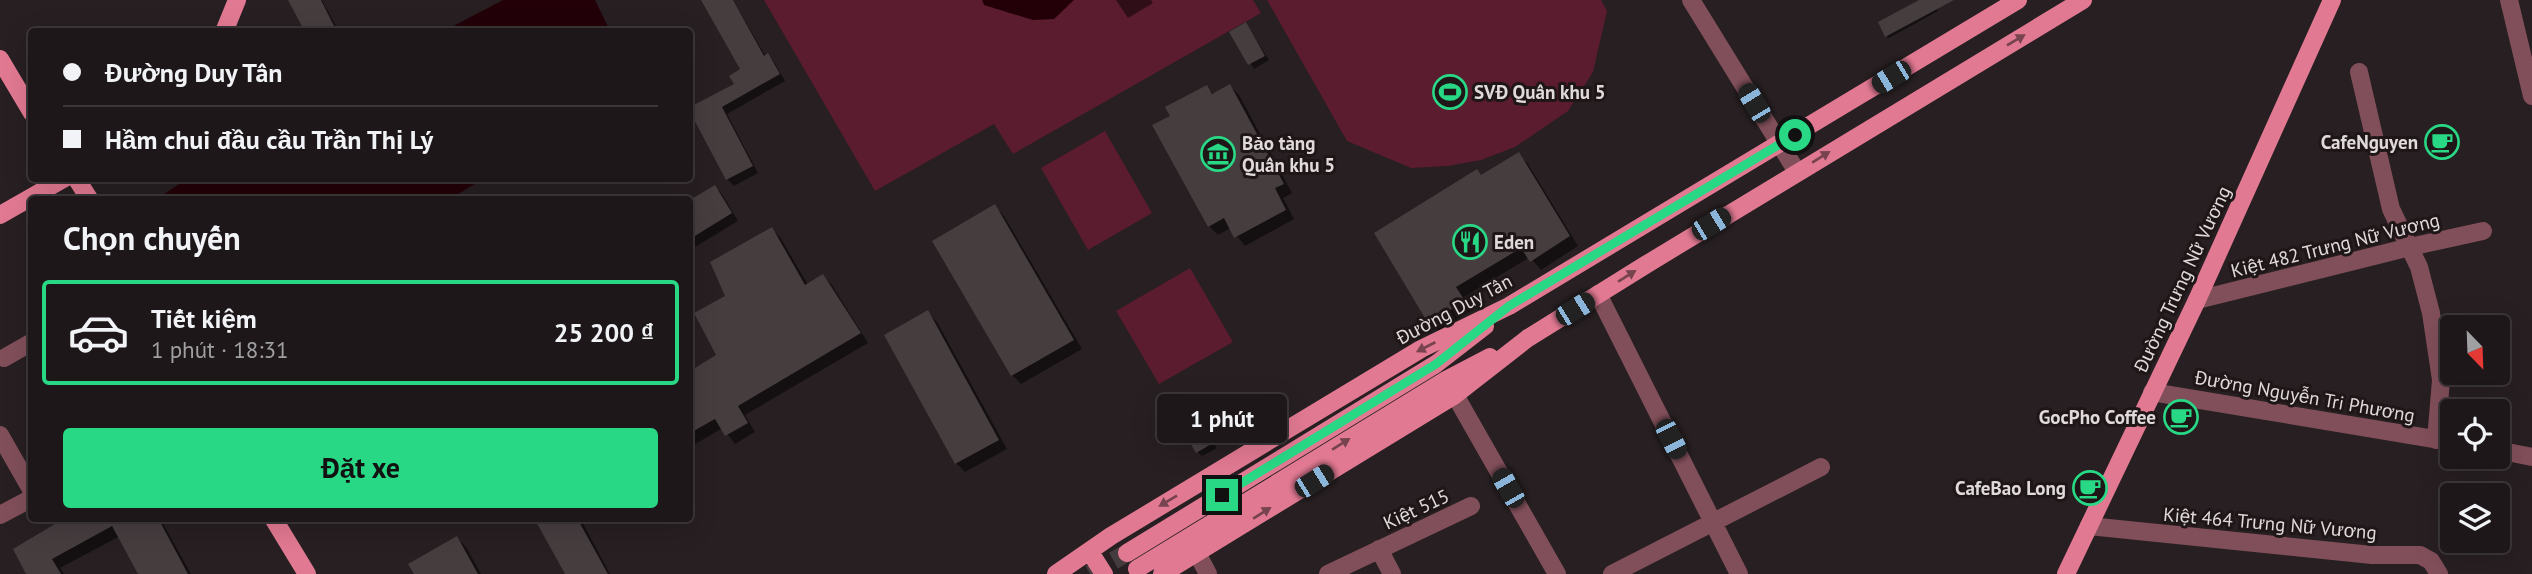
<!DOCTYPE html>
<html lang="vi">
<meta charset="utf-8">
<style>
:root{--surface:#1d1719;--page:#2a2426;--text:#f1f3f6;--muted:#a09fa2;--line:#3b3638;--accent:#28d885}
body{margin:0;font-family:"PT Sans",sans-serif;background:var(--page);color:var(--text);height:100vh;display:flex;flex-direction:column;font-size:26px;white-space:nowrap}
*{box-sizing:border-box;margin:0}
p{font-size:23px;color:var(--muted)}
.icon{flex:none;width:38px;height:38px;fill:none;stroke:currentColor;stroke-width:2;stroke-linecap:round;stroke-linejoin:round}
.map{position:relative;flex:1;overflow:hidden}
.sheet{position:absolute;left:28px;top:196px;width:665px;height:326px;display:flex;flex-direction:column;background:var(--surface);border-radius:7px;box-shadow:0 7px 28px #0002,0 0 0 2px var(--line)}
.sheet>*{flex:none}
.hud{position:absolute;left:28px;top:28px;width:665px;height:154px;border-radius:7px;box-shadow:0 7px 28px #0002,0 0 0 2px var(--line);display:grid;align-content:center;height:154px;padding:0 35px;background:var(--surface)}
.needle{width:46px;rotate:157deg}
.tools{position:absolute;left:2440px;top:315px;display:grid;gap:14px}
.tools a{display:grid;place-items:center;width:70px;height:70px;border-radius:7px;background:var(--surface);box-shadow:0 7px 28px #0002,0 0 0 2px var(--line);font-size:35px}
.end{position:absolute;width:32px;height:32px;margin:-16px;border:9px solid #28d885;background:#111;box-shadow:0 0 0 4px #111}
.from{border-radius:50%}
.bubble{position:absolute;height:49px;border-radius:7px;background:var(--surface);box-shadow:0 7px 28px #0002,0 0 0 2px var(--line);font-size:23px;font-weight:600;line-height:49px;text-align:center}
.car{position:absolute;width:21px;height:42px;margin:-21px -10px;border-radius:9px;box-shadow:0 0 5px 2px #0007;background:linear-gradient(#222 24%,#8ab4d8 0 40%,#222 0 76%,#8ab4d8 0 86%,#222 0)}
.hud b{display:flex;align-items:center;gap:24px;height:66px;font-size:26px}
.hud b+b{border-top:2px solid var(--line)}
.hud i{width:18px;height:18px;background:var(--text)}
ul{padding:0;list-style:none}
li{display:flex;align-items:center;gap:21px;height:105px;margin:0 14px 10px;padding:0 21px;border:4px solid transparent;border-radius:7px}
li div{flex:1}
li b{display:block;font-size:26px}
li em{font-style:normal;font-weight:600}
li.on{border-color:var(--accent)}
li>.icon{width:63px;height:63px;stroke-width:1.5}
h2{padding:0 35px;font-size:32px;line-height:84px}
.primary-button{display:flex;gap:14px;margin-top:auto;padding:14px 35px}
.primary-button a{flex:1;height:80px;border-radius:7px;background:var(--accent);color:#111;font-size:28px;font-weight:600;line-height:80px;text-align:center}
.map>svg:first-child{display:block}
</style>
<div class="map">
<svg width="2532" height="574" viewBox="0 0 2532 574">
<rect width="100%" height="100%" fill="#271f21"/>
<path fill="#5a1c2e" d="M 764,0 L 1253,0 L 1261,13 L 1013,154 L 994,124 L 875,191 Z
M 1267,0 L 1601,0 L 1607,11 L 1593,72 L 1568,111 L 1515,147 L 1481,160 L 1448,166 L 1411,168 L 1347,141 Z
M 1105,131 L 1152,213 L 1088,250 L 1041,168 Z
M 1190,268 L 1233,342 L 1159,384 L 1116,311 Z"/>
<path fill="#230008" d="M 503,0 L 595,0 L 610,31 L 444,31 Z
M 982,0 L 1074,0 L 1054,19 L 1033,20 L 984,5 Z
M 188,178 L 483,178 L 483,179 L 450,199 L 157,199 Z"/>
<path fill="#0007" d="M 290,0 L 322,0 L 339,32 L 307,32 Z
M 702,0 L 733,0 L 766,57 L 768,56 L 774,62 L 785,81 L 727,114 L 758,173 L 734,186 L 727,179 L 690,109 L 736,84 L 743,70 Z
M 1116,0 L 1151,0 L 1153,3 L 1128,18 Z
M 1922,0 L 1932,0 L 1938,11 L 1889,38 L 1887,36 Z
M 1246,24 L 1269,60 L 1254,69 L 1231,32 Z
M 1230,86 L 1239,95 L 1292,193 L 1283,198 L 1294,219 L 1245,246 L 1231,228 L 1218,235 L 1209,226 L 1172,116 L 1206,87 L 1214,94 Z
M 1519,155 L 1528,164 L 1578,246 L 1541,270 L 1530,257 L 1464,297 L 1473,310 L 1438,331 L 1429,322 L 1482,176 Z
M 715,187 L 722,194 L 738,221 L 690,250 L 690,202 Z
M 995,207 L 1004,216 L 1082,349 L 1021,384 L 1012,375 Z
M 771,229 L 780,237 L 808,285 L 823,276 L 832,285 L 868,343 L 745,415 L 755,432 L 735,444 L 723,428 L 690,447 L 690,373 L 719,356 L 728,296 Z
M 928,313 L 937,322 L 1007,449 L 965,472 L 956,463 Z
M 1203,428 L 1217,448 L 1202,456 L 1197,452 Z
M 72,518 L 160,518 L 191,574 L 140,574 L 120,536 L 60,568 L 64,574 L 30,574 Z
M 417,518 L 436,518 L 424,525 Z
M 537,518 L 580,518 L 610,574 L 567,574 Z
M 457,538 L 466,547 L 481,574 L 416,574 Z"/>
<path fill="#463d3f" d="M 288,0 L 321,0 L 337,32 L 305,32 Z
M 701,0 L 733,0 L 764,56 L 768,53 L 780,74 L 722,107 L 753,166 L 726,180 L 690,112 L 690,107 L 734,84 L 729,76 L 740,69 Z
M 1919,0 L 1954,0 L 1885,37 L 1878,22 Z
M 1246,22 L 1265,56 L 1248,65 L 1229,32 Z
M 1230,84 L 1284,184 L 1275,188 L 1286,210 L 1234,238 L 1224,218 L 1208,227 L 1152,125 L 1170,116 L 1165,107 L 1207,85 L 1212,94 Z
M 1519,152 L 1570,236 L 1530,262 L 1521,248 L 1456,287 L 1465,301 L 1428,323 L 1374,233 L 1477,169 L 1481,175 Z
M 715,185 L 732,213 L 690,239 L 690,200 Z
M 995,204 L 1074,340 L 1011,376 L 932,241 Z
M 772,227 L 805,285 L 823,274 L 861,333 L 738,406 L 748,423 L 725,436 L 715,419 L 690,433 L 690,371 L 716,355 L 694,313 L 725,296 L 710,262 Z
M 928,310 L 999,440 L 955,464 L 884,335 Z
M 1204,426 L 1213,443 L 1196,453 L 1186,436 Z
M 65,518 L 158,518 L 188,574 L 138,574 L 112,526 L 52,559 L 61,574 L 26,574 L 13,549 Z
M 534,518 L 577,518 L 608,574 L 565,574 Z
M 457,536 L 478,574 L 414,574 L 408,564 Z"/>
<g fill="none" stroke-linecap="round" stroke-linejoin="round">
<path stroke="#433b3d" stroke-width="18" stroke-dasharray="18 9" stroke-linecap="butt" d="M 1090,574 L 1127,553"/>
<path stroke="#814f5a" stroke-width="18" d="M 1691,0 L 1797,172
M 2509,0 L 2532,96
M 2359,72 L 2391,209 L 2419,267 L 2431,313 L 2441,380 L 2436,440
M 1598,294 L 1739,574
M 2197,300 L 2410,247 L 2483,231
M 4,358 L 32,342
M 2152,392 L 2452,442
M 1455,395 L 1557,574
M 0,435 L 32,491
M 2497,450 L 2532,457
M 0,515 L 32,498
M 2089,526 L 2372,555 L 2420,555 L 2431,561 L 2439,574
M 1379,549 L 1392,574
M 1197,553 L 1208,574
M 1328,574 L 1471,506
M 1612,574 L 1821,467"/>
<path stroke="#e17992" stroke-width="18" d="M 224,32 L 237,0
M 0,59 L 32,113
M 76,178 L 90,200
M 0,215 L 65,178
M 273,518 L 307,574
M 1090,552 L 1104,574
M 1127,553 L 1436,364 L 1485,326
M 1137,569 L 1446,380 L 1490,357
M 1056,574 L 1111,536 L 1421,349 L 1509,306 L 2018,0
M 1162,574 L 1455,395 L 1528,338 L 1647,264 L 2083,0
M 2066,574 L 2197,300 L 2332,0"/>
</g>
<defs><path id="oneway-solid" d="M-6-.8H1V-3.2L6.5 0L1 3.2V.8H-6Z" transform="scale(1.75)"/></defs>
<g fill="#76434e">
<use href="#oneway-solid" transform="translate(2016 40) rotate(-31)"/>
<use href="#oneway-solid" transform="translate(1821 157) rotate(-32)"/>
<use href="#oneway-solid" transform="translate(1627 276) rotate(-32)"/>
<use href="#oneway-solid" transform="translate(1426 347) rotate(153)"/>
<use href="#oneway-solid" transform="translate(1341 444) rotate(-32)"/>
<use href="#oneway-solid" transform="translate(1168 501) rotate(149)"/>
<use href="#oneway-solid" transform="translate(1262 513) rotate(-32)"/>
</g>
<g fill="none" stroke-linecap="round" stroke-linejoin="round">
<path stroke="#28d885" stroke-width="9" d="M 1222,495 L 1436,364 L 1509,306 L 1795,135"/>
</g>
<defs>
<g id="stadium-ring" transform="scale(1.75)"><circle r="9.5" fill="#1e1617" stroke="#28d885" stroke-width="1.5"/><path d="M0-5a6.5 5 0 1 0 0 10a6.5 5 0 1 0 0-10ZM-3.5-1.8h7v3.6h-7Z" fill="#28d885"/></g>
<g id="cafe-ring" transform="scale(1.75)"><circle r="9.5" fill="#1e1617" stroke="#28d885" stroke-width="1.5"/><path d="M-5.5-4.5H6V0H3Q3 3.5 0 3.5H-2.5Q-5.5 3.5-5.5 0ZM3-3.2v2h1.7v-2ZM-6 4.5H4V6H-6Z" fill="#28d885"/></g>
<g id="museum-ring" transform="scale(1.75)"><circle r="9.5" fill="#1e1617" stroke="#28d885" stroke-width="1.5"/><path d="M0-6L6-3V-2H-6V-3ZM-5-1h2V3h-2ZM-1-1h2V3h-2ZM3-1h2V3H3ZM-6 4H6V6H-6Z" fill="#28d885"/></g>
<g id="restaurant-ring" transform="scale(1.75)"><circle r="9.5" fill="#1e1617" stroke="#28d885" stroke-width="1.5"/><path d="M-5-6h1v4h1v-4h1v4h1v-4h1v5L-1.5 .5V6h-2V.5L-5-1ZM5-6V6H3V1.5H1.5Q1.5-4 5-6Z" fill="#28d885"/></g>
</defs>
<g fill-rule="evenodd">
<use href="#stadium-ring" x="1450" y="92"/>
<use href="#cafe-ring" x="2442" y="142"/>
<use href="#museum-ring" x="1218" y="154"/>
<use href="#restaurant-ring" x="1470" y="242"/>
<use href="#cafe-ring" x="2181" y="417"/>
<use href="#cafe-ring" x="2090" y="488"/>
</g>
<g text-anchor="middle" stroke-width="6" stroke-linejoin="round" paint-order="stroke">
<g font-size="19" font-weight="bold" fill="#e0dadb" stroke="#1e1617" text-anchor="start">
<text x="1474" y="99">SVĐ Quân khu 5</text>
<text x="2418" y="149" text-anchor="end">CafeNguyen</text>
<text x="1242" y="150">Bảo tàng<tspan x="1242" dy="22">Quân khu 5</tspan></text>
<text x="1494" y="249">Eden</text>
<text x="2156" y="424" text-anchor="end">GocPho Coffee</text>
<text x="2066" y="495" text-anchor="end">CafeBao Long</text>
</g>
<g font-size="19" fill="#e0dadb" stroke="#1e1617">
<text transform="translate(2335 245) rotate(-14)" y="7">Kiệt 482 Trưng Nữ Vương</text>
<text transform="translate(2182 279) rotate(-65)" y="7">Đường Trưng Nữ Vương</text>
<text transform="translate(1454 309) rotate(-28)" y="7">Đường Duy Tân</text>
<text transform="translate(2305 396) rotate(10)" y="7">Đường Nguyễn Tri Phương</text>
<text transform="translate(1416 509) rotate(-25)" y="7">Kiệt 515</text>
<text transform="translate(2270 523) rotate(5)" y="7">Kiệt 464 Trưng Nữ Vương</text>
</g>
</g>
</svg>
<div class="tools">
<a><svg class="needle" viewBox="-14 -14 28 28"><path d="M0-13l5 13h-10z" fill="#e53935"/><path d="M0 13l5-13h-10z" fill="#a09fa2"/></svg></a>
<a><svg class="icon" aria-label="locate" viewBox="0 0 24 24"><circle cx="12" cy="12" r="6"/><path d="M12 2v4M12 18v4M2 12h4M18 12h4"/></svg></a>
<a><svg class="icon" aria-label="layers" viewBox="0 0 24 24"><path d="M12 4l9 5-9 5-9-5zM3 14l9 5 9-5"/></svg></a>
</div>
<i class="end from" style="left:1795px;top:135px"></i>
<i class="end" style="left:1222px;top:495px"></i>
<div class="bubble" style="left:1157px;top:394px;width:130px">1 phút</div>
<i class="car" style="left:1891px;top:77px;rotate:239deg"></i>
<i class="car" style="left:1754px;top:103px;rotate:329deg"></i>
<i class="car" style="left:1711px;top:224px;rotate:59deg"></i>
<i class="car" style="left:1575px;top:309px;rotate:58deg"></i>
<i class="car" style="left:1671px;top:439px;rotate:153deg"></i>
<i class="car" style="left:1314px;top:481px;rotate:58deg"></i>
<i class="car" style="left:1508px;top:488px;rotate:330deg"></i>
<div class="hud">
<b><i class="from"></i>Đường Duy Tân</b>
<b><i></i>Hầm chui đầu cầu Trần Thị Lý</b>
</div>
<section class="sheet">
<h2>Chọn chuyến</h2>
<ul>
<li class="on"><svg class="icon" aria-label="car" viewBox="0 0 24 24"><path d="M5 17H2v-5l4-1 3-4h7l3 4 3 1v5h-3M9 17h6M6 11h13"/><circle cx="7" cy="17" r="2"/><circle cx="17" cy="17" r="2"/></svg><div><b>Tiết kiệm</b><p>1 phút · 18:31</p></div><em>25 200 ₫</em></li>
</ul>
<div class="primary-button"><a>Đặt xe</a></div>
</section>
</div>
